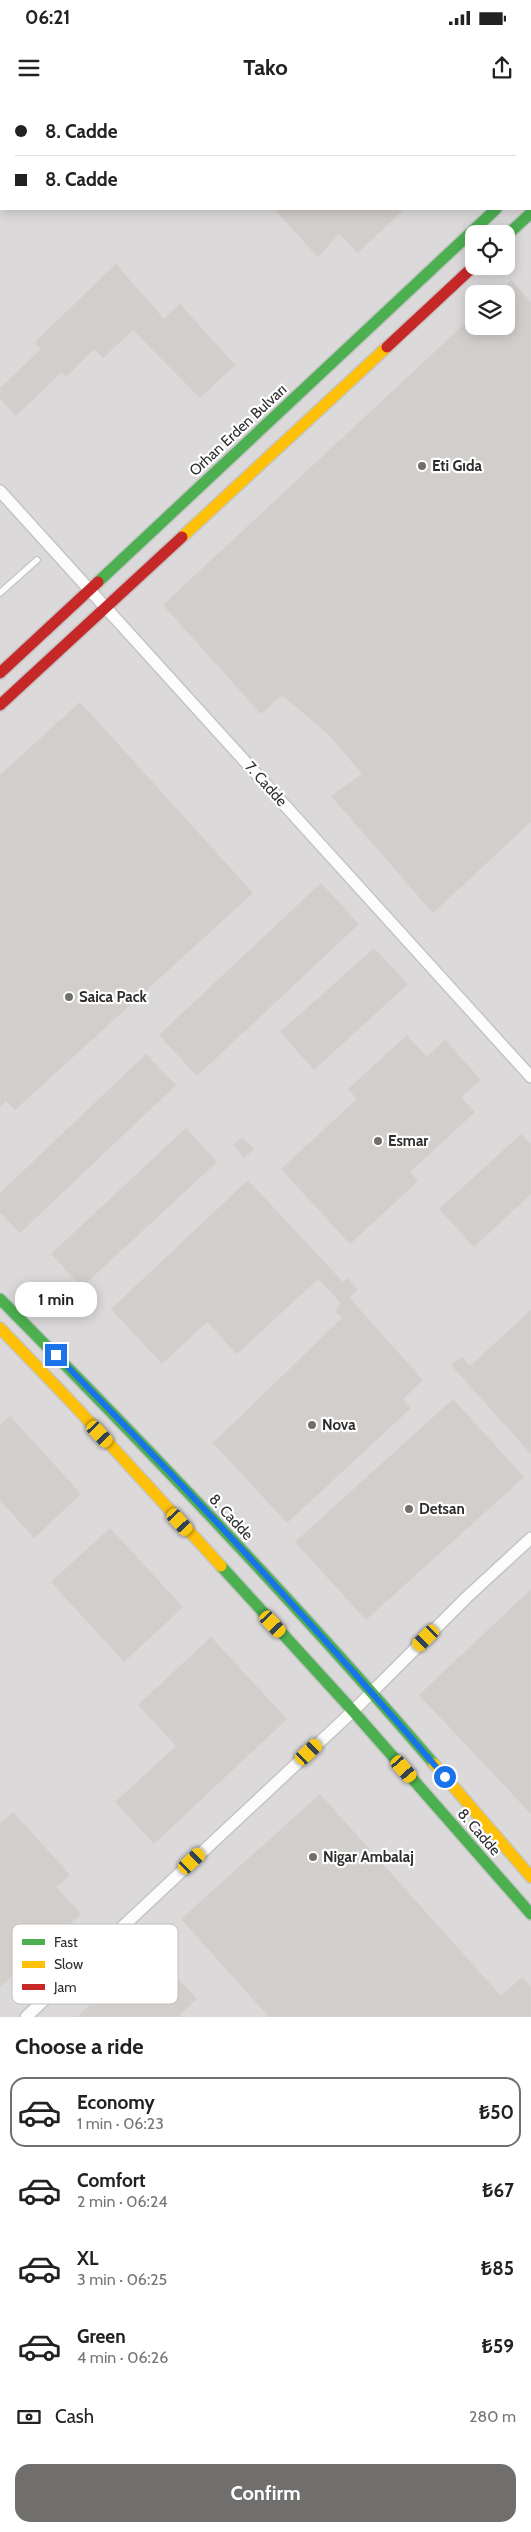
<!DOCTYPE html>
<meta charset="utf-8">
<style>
:root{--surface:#fff;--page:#f6f6f6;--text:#222;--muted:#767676;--line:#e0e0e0;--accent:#706f6e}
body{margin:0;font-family:Cabin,sans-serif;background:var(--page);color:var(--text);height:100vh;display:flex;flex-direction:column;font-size:19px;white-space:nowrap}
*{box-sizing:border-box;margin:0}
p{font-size:16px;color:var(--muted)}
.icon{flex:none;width:28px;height:28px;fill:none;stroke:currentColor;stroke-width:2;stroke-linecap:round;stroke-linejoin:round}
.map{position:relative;height:1917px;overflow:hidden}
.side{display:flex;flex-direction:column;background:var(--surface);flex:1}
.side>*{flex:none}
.banner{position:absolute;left:0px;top:0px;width:531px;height:110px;box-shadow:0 2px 12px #0003;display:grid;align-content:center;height:110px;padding:0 15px;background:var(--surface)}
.tools{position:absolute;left:465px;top:125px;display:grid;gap:10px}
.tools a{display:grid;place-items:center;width:50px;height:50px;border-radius:10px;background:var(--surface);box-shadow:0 2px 12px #0003;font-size:25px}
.end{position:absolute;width:22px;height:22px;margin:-11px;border:6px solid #1a73e8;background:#fff;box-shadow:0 0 0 2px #fff}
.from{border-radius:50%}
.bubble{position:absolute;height:35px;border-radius:15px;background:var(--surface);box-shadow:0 2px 12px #0003;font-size:16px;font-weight:700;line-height:35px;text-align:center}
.car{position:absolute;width:15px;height:30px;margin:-15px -8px;border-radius:6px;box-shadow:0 0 4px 1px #0007;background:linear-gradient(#f5c518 24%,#345 0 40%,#f5c518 0 76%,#345 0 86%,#f5c518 0)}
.banner b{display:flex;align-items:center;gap:18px;height:48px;font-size:19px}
.banner b+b{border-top:1px solid var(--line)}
.banner i{width:12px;height:12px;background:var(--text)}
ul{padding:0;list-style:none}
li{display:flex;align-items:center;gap:15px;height:70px;margin:0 10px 8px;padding:0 5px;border:2px solid transparent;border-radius:15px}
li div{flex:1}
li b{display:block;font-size:19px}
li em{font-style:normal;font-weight:700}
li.selected{border-color:var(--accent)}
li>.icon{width:45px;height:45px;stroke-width:1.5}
h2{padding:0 15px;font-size:22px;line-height:60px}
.pay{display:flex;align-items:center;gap:12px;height:55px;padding:0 15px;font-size:19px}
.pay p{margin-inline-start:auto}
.button{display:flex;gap:10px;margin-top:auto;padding:10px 15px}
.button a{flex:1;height:58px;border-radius:15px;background:var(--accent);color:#fff;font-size:20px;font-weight:700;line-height:58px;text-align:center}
.status{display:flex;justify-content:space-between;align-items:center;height:35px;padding:0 25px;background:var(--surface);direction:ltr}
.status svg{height:14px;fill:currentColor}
header{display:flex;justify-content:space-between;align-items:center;height:65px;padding:0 15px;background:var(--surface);font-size:22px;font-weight:700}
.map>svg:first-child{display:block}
</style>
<div class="status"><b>06:21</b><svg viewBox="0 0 49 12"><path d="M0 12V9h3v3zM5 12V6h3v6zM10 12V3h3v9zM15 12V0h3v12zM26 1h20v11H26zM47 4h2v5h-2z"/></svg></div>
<header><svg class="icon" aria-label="menu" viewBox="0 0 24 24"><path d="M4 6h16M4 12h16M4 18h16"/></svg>Tako<svg class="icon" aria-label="share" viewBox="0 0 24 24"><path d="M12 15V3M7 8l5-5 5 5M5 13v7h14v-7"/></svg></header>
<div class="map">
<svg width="531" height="1917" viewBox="0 0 531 1917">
<rect width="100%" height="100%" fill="#ece8e4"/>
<path fill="#dcd9db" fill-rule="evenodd" d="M 0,0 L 531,0 L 531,1917 L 0,1917 ZM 1,1 L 530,1 L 530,109 L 1,109 ZM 474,134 L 506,134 L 506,166 L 474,166 ZM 474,194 L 506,194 L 506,226 L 474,226 Z"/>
<path fill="#d1cecb" stroke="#d7d4d0" d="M 274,109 L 404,109 L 358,153 L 339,134 L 318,157 Z
M 116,164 L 164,219 L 180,204 L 235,265 L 200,298 L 133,230 L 103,258 L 94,249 L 66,277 L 62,272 L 16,316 L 0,299 L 0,288 L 41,249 L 35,242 Z
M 511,180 L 531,202 L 531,722 L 433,813 L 331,696 L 362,674 L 327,633 L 282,595 L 261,614 L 163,505 L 474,215 L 474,226 L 506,226 L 506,194 L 497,194 Z
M 80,602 L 253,793 L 15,1010 L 6,1001 L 0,1007 L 0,675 Z
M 321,783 L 359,824 L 197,976 L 159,935 Z
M 374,848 L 408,884 L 314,970 L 280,932 Z
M 407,935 L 427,957 L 445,940 L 481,980 L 461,997 L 475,1012 L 410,1072 L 418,1081 L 350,1144 L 281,1069 L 357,999 L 348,989 Z
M 146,954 L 176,985 L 20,1133 L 0,1112 L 0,1093 Z
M 186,1028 L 217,1062 L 82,1187 L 51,1154 Z
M 521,1034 L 531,1044 L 531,1094 L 474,1147 L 439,1109 Z
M 242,1037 L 254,1049 L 244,1058 L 233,1045 Z
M 248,1080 L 343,1182 L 347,1178 L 358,1190 L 350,1197 L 361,1211 L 423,1280 L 403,1299 L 411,1308 L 287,1423 L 213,1343 L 342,1218 L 335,1211 L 341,1203 L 318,1179 L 237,1254 L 207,1222 L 162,1264 L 111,1209 Z
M 531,1210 L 531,1354 L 451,1265 L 462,1257 L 470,1266 Z
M 453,1299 L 524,1377 L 366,1520 L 295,1442 Z
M 10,1316 L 81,1394 L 34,1438 L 0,1400 L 0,1325 Z
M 110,1428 L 183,1507 L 124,1562 L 51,1482 Z
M 531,1489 L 531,1714 L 419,1595 Z
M 211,1537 L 287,1619 L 154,1744 L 115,1702 L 176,1646 L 138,1605 Z
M 320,1694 L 501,1896 L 522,1877 L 531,1887 L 531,1917 L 269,1917 L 181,1819 Z
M 13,1712 L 70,1775 L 56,1787 L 81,1814 L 0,1887 L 0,1723 Z
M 149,1848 L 197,1899 L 178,1917 L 77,1917 Z"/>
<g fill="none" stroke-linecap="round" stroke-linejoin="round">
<g stroke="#c5c4c5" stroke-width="8">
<path id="lane" d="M 476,0 L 477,1
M 530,30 L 531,29
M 0,493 L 37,460"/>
</g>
<g stroke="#c5c4c5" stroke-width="14">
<path id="street" d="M 429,0 L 430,1
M 0,391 L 531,977
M 26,1917 L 353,1611 L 467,1497 L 531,1438"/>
</g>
<g stroke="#c5c4c5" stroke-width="14">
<path id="fast" d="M 530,77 L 531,77
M 506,136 L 531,113
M 98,482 L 496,109
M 0,1199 C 149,1349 296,1503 434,1664
M 221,1466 L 353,1611 L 531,1814"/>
</g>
<g stroke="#c5c4c5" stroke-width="14">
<path id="slow" d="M 182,437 L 387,247
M 0,1228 L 74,1305 L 221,1466
M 434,1664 L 531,1777"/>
</g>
<g stroke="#c5c4c5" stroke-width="14">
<path id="jam" d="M 387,247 L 474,166
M 0,573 L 98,482
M 0,605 L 182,437"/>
</g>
<use href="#lane" stroke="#fcfcfb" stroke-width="5.5"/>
<use href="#street" stroke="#fcfcfb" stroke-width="11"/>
<use href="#fast" stroke="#4caf50" stroke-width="11"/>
<use href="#slow" stroke="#ffc107" stroke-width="11"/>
<use href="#jam" stroke="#c62828" stroke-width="11"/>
</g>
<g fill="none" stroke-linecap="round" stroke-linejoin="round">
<path stroke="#1a73e8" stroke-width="6" d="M 56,1255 C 190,1391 321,1532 445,1677"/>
</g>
<g fill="#706f6e" stroke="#fff" stroke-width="2">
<circle cx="422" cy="366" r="5"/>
<circle cx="69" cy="897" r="5"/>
<circle cx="378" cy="1041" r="5"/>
<circle cx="312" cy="1325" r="5"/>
<circle cx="409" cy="1409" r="5"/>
<circle cx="313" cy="1757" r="5"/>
</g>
<g text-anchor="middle" stroke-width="4.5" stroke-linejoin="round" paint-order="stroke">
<g font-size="15" fill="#2e2e2e" stroke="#fff">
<text transform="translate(238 330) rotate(-43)" y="5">Orhan Erden Bulvarı</text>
<text transform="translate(266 684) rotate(48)" y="5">7. Cadde</text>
<text transform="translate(231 1417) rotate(47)" y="5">8. Cadde</text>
<text transform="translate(479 1732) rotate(49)" y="5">8. Cadde</text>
</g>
<g font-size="15" font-weight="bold" fill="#2e2e2e" stroke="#fff" text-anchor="start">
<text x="432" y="371">Eti Gıda</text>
<text x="79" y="902">Saica Pack</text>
<text x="388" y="1046">Esmar</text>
<text x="322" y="1330">Nova</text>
<text x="419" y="1414">Detsan</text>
<text x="323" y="1762">Nigar Ambalaj</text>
</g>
</g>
<rect x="12" y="1824" width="166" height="80" rx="8" fill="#fff" stroke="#c0c0c0" stroke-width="1"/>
<rect x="22" y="1839" width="23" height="6" fill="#4caf50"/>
<rect x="22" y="1861" width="23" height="7" fill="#ffc107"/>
<rect x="22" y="1884" width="23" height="6" fill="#c62828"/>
<g font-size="14" fill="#2e2e2e">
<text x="54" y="1847">Fast</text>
<text x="54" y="1869">Slow</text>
<text x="54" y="1892">Jam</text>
</g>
</svg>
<div class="tools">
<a><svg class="icon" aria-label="locate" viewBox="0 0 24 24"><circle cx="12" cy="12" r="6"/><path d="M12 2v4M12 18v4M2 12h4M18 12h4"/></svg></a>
<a><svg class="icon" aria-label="layers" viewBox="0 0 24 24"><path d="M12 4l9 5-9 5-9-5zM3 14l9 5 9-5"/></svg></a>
</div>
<i class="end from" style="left:445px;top:1677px"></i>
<i class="end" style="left:56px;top:1255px"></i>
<div class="bubble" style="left:15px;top:1182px;width:82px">1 min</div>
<i class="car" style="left:100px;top:1334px;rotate:137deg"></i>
<i class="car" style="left:180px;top:1422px;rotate:138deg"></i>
<i class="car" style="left:273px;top:1524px;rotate:137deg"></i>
<i class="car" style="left:426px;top:1538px;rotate:225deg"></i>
<i class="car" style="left:309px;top:1652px;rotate:47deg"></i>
<i class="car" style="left:404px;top:1669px;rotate:139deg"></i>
<i class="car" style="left:192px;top:1761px;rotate:47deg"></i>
<div class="banner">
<b><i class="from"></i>8. Cadde</b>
<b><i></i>8. Cadde</b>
</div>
</div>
<section class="side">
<h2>Choose a ride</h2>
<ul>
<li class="selected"><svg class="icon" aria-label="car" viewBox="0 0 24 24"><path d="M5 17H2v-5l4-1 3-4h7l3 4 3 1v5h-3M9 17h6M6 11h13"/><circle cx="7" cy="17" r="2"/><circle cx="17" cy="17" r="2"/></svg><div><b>Economy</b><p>1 min · 06:23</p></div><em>₺50</em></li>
<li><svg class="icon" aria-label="car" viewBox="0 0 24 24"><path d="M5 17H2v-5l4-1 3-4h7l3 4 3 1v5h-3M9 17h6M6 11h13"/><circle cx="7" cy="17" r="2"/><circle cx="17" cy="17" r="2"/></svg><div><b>Comfort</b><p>2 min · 06:24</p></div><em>₺67</em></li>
<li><svg class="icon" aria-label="car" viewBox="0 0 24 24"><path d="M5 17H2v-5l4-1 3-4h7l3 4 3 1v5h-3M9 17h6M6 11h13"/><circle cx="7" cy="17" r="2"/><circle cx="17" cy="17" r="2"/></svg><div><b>XL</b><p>3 min · 06:25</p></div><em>₺85</em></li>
<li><svg class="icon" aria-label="car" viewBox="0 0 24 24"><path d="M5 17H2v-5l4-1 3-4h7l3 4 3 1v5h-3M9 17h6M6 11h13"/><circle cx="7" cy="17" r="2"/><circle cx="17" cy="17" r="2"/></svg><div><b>Green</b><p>4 min · 06:26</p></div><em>₺59</em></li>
</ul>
<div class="pay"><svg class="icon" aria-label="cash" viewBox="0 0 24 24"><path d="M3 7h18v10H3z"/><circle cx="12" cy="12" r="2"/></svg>Cash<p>280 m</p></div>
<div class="button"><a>Confirm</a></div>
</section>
